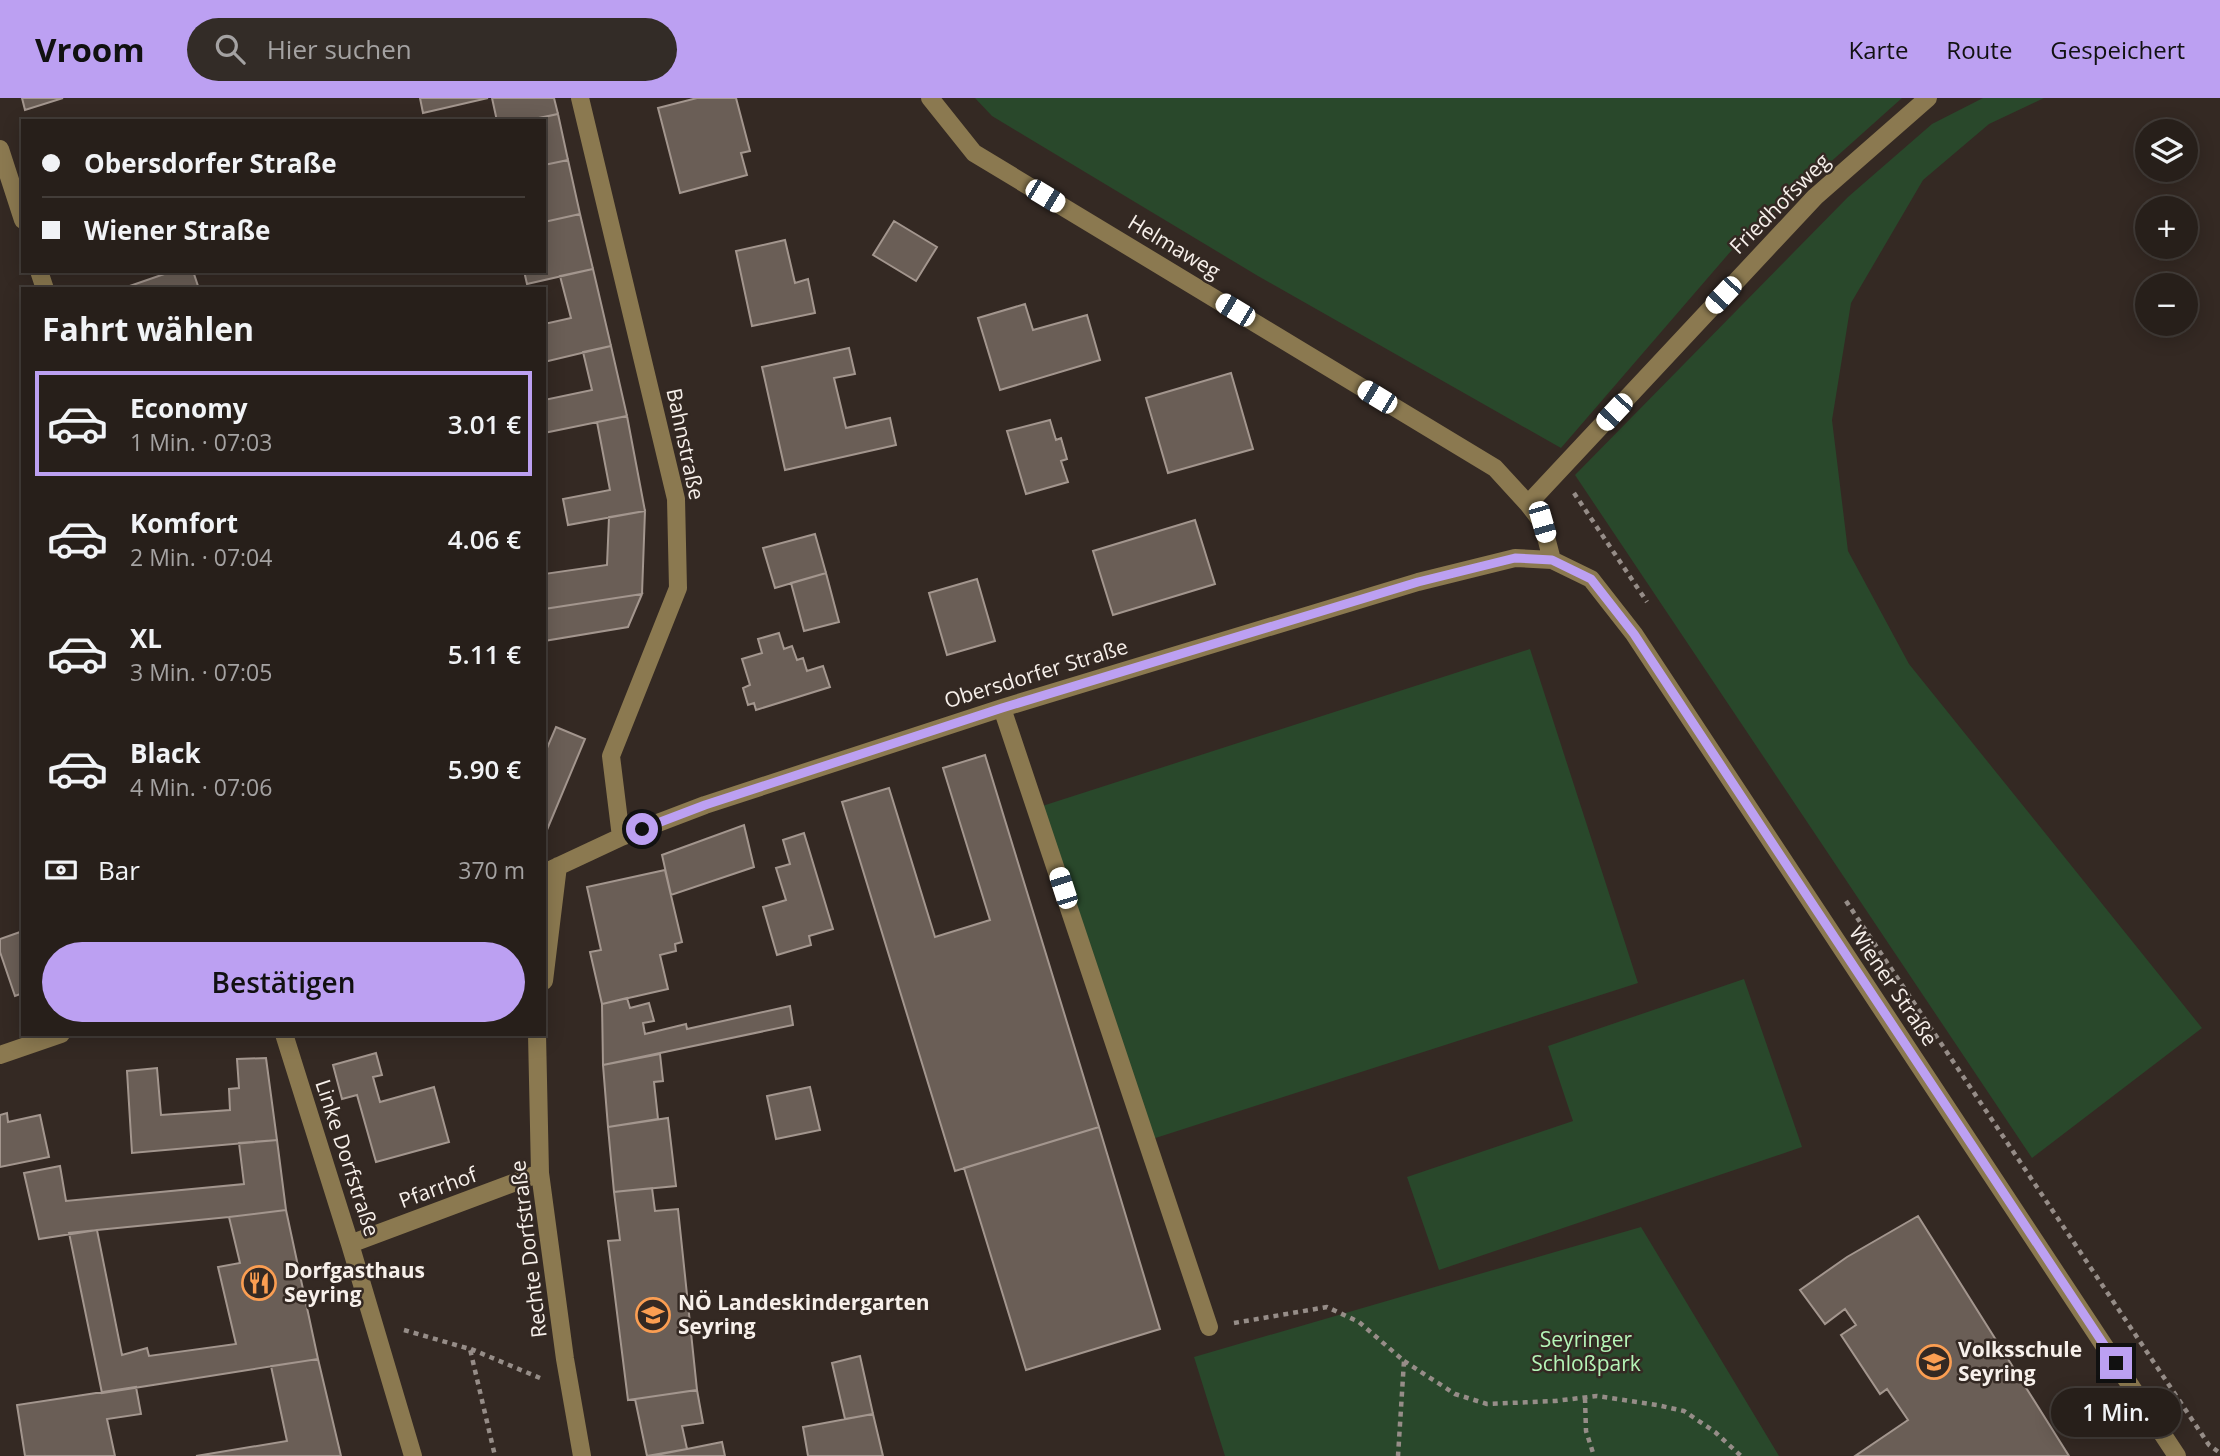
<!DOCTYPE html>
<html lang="de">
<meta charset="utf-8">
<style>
:root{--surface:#271f1a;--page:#332c27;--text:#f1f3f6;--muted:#a4a2a2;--line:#433d39;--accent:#bca0f2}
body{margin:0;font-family:"Open Sans",sans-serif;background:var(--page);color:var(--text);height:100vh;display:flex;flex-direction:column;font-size:26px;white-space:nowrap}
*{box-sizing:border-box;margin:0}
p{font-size:23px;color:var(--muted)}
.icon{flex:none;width:38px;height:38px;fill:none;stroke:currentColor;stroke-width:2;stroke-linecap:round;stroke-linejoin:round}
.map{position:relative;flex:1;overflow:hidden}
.details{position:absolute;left:21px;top:189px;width:525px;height:749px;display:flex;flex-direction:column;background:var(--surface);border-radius:0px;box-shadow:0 4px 18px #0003,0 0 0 2px var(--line)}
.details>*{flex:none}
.banner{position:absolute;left:21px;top:21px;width:525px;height:154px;border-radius:0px;box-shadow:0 4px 18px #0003,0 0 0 2px var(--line);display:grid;align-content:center;height:154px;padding:0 21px;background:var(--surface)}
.tools{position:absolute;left:2135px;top:21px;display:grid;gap:14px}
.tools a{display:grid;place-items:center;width:63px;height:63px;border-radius:50%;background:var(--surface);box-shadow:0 4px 18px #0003,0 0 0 2px var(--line);font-size:35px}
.end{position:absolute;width:32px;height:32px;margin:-16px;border:9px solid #bca0f2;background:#111;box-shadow:0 0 0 4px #111}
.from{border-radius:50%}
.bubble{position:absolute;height:49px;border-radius:24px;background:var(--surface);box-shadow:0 4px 18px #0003,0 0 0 2px var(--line);font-size:23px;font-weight:600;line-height:49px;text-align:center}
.car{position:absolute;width:21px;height:42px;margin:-21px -10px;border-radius:9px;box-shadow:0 0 5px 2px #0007;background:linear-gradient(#fff 24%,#345 0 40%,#fff 0 76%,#345 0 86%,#fff 0)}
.banner b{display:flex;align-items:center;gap:24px;height:66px;font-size:26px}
.banner b+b{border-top:2px solid var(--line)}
.banner i{width:18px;height:18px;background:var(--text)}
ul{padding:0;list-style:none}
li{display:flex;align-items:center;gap:21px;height:105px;margin:0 14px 10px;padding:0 7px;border:4px solid transparent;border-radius:0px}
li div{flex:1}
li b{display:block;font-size:26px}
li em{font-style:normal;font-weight:600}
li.active{border-color:var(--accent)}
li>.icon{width:63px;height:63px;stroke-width:1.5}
h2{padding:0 21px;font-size:32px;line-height:84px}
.pay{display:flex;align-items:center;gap:18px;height:77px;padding:0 21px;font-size:26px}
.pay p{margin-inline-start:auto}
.primary-button{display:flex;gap:14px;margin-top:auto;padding:14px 21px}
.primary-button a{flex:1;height:80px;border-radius:42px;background:var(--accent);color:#111;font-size:28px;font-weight:600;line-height:80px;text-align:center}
header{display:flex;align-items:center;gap:42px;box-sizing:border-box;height:98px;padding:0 35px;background:var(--accent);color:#111}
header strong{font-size:33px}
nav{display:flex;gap:38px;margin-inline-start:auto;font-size:24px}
.search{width:490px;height:63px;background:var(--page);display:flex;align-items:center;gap:18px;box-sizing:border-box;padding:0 24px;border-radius:38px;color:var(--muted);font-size:26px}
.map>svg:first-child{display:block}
</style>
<header>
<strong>Vroom</strong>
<div class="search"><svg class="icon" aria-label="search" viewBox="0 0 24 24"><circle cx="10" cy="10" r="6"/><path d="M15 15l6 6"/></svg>Hier suchen</div>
<nav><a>Karte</a><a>Route</a><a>Gespeichert</a></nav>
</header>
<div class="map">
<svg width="2220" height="1358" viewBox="0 0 2220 1358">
<rect width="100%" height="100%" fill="#342923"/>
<path fill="#29482b" d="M 975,0 L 1902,0 L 1731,153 L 1561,350 L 1258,178 L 992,18 Z
M 1983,0 L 2044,0 L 1989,26 L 1923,82 L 1851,205 L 1832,322 L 1848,453 L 1909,566 L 2202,930 L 2032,1060 L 1575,377 L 1848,99 L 1932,26 Z
M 1530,551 L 1638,885 L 1140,1045 L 1033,711 Z
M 1744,881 L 1802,1049 L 1439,1172 L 1407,1079 L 1573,1023 L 1548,948 Z
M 1641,1129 L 1779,1358 L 1225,1358 L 1194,1259 Z"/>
<path fill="#6a5e56" stroke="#a3968e" stroke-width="2" d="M 22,0 L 63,0 L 25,12 Z
M 420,0 L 488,0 L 423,15 Z
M 492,0 L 554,0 L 558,16 L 526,23 L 497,23 Z
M 697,0 L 736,0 L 750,53 L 741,55 L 747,77 L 680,95 L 658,10 Z
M 558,16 L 568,62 L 544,67 L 544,23 L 529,22 Z
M 568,62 L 580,116 L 544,124 L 544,67 Z
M 580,116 L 593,171 L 527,186 L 524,173 L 544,173 L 544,124 Z
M 894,123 L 937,149 L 916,183 L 873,157 Z
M 785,142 L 795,185 L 808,181 L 815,215 L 752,228 L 736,153 Z
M 593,171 L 611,248 L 544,264 L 544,226 L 571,220 L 560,178 Z
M 173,173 L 193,173 L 199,191 L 121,191 Z
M 1025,206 L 1033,232 L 1087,217 L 1100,262 L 1000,292 L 978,220 Z
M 611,248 L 627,318 L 544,335 L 544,302 L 592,292 L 583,254 Z
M 849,250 L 855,276 L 834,280 L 846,330 L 890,320 L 896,347 L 785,372 L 762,269 Z
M 1231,275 L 1253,351 L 1168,375 L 1146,300 Z
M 627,318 L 645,413 L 568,427 L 563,401 L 610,392 L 597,324 Z
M 1050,322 L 1056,342 L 1061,340 L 1067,361 L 1061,363 L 1068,384 L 1026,396 L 1007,333 Z
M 645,413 L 642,496 L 544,511 L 544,476 L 607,467 L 609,419 Z
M 1195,422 L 1215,486 L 1113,517 L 1093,453 Z
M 815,436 L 826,475 L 775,490 L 763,450 Z
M 826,475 L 839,524 L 804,533 L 791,485 Z
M 977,481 L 995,543 L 947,557 L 929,495 Z
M 642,496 L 628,529 L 544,543 L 544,511 Z
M 779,535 L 784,551 L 792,548 L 797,562 L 803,560 L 807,573 L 823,568 L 830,589 L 756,612 L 754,605 L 748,607 L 743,590 L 750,587 L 742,561 L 762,555 L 758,541 Z
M 556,629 L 585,641 L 544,739 L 544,657 Z
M 985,657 L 1099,1029 L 955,1073 L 842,704 L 889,690 L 935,839 L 990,822 L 943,670 Z
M 744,727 L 754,769 L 671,797 L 662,757 Z
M 804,735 L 833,831 L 809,838 L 811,847 L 777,857 L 763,809 L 786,802 L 776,770 L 790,766 L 783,742 Z
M 665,772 L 682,844 L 675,846 L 676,853 L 660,857 L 668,891 L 602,906 L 590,854 L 601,852 L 587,789 Z
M 23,833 L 23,895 L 15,898 L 0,854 L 0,841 Z
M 627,900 L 630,910 L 649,905 L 654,923 L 643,925 L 645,936 L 686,926 L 687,931 L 790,908 L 793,927 L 603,967 L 602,906 Z
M 376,955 L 382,977 L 373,979 L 380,1004 L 434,989 L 449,1044 L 376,1064 L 357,997 L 342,1001 L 333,967 Z
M 660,956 L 663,983 L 654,984 L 658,1021 L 608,1029 L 603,967 Z
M 266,960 L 277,1042 L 132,1055 L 127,973 L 157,970 L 161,1017 L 230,1012 L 229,991 L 239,990 L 237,961 Z
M 810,989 L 820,1032 L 776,1041 L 767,998 Z
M 7,1015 L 8,1024 L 40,1017 L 49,1059 L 0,1069 L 0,1017 Z
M 668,1020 L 676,1088 L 614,1094 L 608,1029 Z
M 1099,1029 L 1160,1231 L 1026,1272 L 964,1070 Z
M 277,1042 L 286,1112 L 229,1119 L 97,1132 L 39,1141 L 24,1075 L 60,1068 L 66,1103 L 244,1086 L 239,1045 Z
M 652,1090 L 655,1113 L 678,1111 L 697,1292 L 628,1302 L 608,1143 L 620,1142 L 614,1094 Z
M 286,1112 L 318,1261 L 102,1295 L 69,1135 L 97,1132 L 122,1257 L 147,1250 L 149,1258 L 236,1246 L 218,1169 L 240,1165 L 229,1119 Z
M 1918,1118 L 2069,1358 L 1855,1358 L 1908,1322 L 1887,1291 L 1880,1296 L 1841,1237 L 1856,1227 L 1845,1211 L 1825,1226 L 1800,1192 L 1847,1159 Z
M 860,1258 L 873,1316 L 845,1321 L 832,1265 Z
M 318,1261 L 341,1358 L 196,1358 L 287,1343 L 271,1268 Z
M 136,1289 L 141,1316 L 107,1321 L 115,1358 L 25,1358 L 17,1307 Z
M 697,1292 L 703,1325 L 682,1328 L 687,1351 L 647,1358 L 635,1301 Z
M 873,1316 L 883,1358 L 808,1358 L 803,1329 Z
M 722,1344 L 725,1358 L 651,1358 L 687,1351 Z"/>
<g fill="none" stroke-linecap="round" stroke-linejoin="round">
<path stroke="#968d88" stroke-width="4.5" stroke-dasharray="5 5" stroke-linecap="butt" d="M 1574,395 L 1647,504
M 1846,803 L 2209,1347 L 2220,1355
M 1234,1225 L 1327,1209 L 1359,1224 L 1404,1263 L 1398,1358
M 404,1232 L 470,1251 L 495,1358
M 471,1251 L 540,1280
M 1404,1263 L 1455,1296 L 1487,1306 L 1555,1303 L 1597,1298 L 1657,1307 L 1684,1313 L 1715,1334 L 1741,1358
M 1585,1300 L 1586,1333 L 1594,1358"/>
<path stroke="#8b7950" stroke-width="18" d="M 580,0 L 676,401 L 678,490 L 611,658 L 621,739
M 930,0 L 974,55 L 1495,370 L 1528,406 L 1542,424 L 1552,462
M 0,51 L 23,122
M 39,173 L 45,191
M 1528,406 L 1815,99 L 1928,0
M 1002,610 L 1209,1229
M 544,775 L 621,739 L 705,707 L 1002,610 L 1418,484 L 1515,460 L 1552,462 L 1591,481 L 1634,536 L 2177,1358
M 544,883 L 558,768
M 284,936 L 350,1146 L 413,1358
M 537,936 L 540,1075 L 565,1261 L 582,1358
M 0,957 L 61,936
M 350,1146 L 540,1075"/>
</g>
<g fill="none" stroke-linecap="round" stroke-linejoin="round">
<path stroke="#bca0f2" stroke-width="9" d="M 642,731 L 705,707 L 1002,610 L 1418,484 L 1515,460 L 1552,462 L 1591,481 L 1634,536 L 2116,1265"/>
</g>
<defs>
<g id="restaurant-ring" transform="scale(1.75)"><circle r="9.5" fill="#342923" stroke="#fb9e52" stroke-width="1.5"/><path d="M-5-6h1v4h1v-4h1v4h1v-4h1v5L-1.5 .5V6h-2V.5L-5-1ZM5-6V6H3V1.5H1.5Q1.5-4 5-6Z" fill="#fb9e52"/></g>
<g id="school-ring" transform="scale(1.75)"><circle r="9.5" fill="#342923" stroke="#fb9e52" stroke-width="1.5"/><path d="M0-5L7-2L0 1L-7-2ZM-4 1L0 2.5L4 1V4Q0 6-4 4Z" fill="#fb9e52"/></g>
</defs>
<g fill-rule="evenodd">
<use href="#restaurant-ring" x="259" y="1185"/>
<use href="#school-ring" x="653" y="1217"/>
<use href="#school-ring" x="1934" y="1264"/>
</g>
<g text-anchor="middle" stroke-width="5" stroke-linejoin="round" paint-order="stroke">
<g font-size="21" fill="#f7f0eb" stroke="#342923">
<text transform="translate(1780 106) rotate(-45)" y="7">Friedhofsweg</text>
<text transform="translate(1174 149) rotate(31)" y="7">Helmaweg</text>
<text transform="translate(685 346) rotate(78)" y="7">Bahnstraße</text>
<text transform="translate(1036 576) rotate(-17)" y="7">Obersdorfer Straße</text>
<text transform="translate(1893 888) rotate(56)" y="7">Wiener Straße</text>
<text transform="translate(347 1060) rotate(72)" y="7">Linke Dorfstraße</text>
<text transform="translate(438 1090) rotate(-20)" y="7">Pfarrhof</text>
<text transform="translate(529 1151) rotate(-97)" y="7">Rechte Dorfstraße</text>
</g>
<g font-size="21" font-weight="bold" fill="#f7f0eb" stroke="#342923" text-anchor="start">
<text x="284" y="1180">Dorfgasthaus<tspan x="284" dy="24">Seyring</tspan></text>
<text x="678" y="1212">NÖ Landeskindergarten<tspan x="678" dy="24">Seyring</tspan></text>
<text x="1958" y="1259">Volksschule<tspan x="1958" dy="24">Seyring</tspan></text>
</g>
<g font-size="21" fill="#b5f5b7" stroke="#342923">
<text x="1586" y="1249">Seyringer<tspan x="1586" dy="24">Schloßpark</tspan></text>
</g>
</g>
</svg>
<div class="tools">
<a><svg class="icon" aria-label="layers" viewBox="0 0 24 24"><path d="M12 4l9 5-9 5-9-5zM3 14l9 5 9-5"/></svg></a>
<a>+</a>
<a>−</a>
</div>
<i class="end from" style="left:642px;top:731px"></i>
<i class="end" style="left:2116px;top:1265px"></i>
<div class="bubble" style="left:2051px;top:1290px;width:130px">1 Min.</div>
<i class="car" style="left:1045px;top:98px;rotate:121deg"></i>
<i class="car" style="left:1723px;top:197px;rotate:223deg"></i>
<i class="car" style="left:1235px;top:212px;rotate:301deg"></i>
<i class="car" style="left:1377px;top:299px;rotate:301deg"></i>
<i class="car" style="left:1614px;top:314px;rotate:223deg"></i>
<i class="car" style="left:1542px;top:424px;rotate:164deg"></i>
<i class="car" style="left:1063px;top:790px;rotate:342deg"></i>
<div class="banner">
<b><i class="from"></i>Obersdorfer Straße</b>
<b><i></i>Wiener Straße</b>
</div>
<section class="details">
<h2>Fahrt wählen</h2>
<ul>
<li class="active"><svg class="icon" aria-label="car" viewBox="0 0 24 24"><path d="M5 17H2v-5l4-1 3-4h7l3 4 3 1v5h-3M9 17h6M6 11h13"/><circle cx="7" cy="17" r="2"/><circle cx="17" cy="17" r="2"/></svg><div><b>Economy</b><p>1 Min. · 07:03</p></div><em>3.01 €</em></li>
<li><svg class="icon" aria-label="car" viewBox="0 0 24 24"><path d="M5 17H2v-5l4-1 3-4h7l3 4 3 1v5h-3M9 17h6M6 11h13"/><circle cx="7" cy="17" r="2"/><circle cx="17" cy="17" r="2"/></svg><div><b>Komfort</b><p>2 Min. · 07:04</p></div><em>4.06 €</em></li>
<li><svg class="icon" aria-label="car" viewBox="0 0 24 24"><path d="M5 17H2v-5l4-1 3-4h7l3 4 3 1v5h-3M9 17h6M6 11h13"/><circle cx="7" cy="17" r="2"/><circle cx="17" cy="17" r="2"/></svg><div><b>XL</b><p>3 Min. · 07:05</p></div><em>5.11 €</em></li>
<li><svg class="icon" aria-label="car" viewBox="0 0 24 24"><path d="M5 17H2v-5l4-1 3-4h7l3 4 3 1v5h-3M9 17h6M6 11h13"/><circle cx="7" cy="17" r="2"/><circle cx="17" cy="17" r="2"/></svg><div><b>Black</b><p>4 Min. · 07:06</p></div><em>5.90 €</em></li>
</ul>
<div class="pay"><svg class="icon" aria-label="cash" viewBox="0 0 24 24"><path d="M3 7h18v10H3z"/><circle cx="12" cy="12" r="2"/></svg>Bar<p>370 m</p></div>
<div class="primary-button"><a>Bestätigen</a></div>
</section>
</div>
